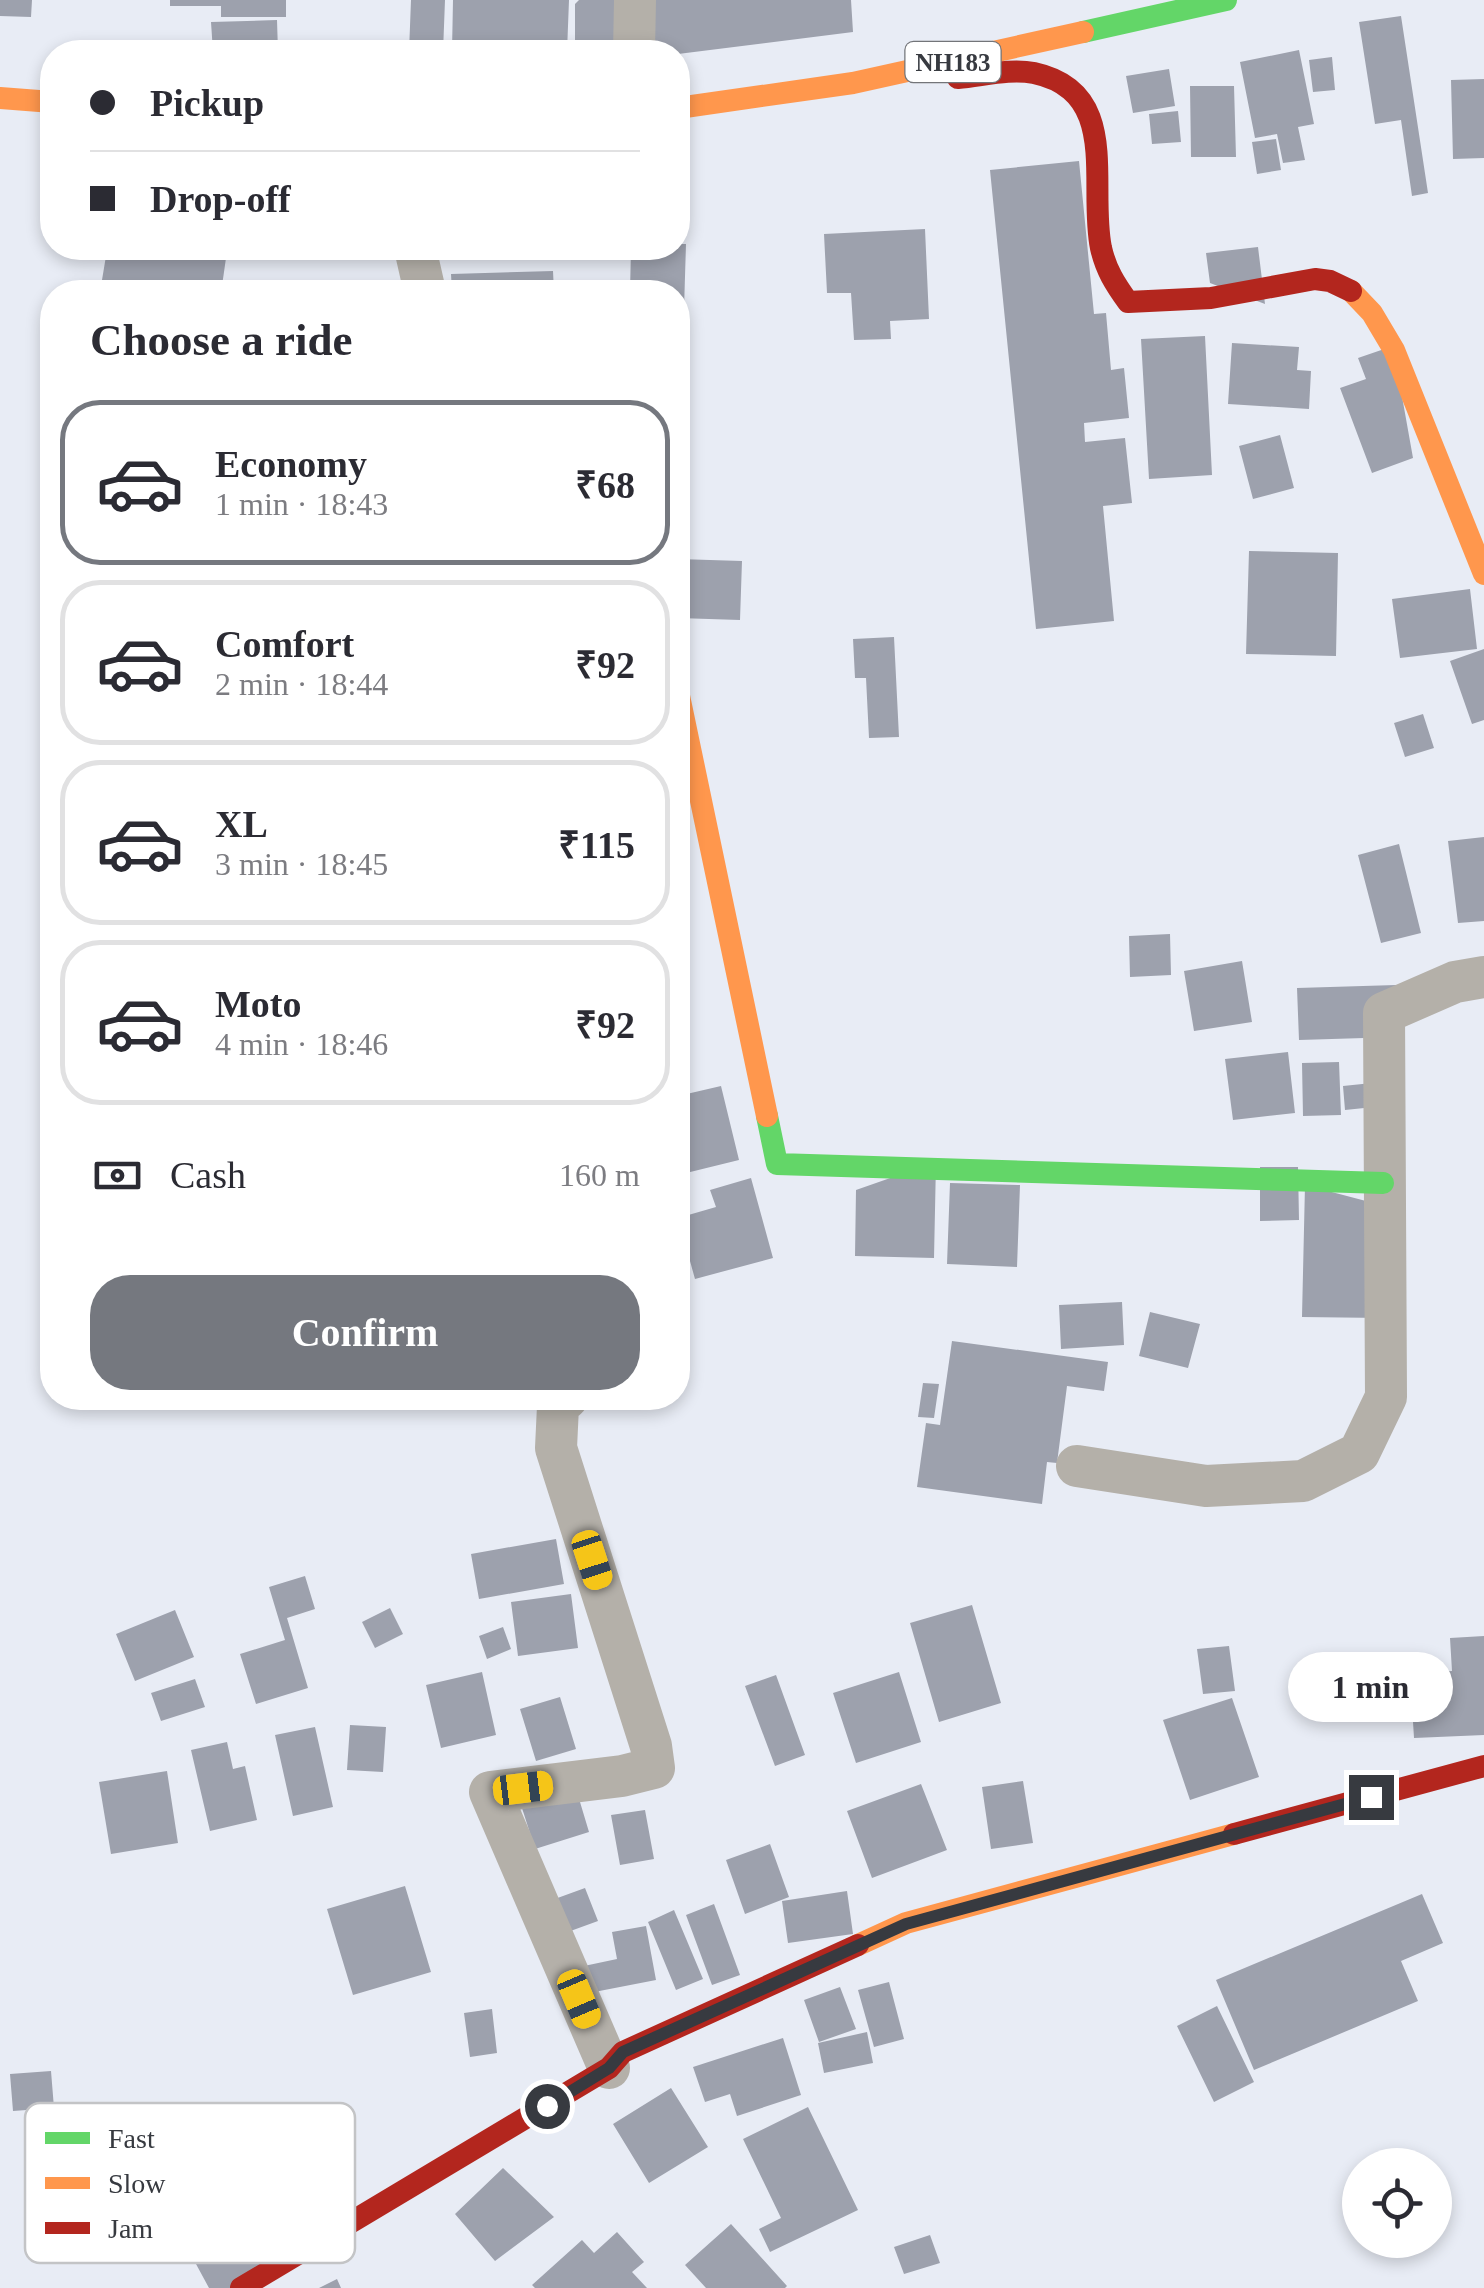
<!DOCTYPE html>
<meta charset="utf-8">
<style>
:root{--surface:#fff;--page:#f7f7f7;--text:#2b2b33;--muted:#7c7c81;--line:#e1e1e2;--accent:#75787f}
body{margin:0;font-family:"Times New Roman",serif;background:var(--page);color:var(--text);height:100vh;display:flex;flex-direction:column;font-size:38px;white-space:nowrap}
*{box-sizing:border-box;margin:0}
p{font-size:32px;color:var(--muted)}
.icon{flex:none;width:55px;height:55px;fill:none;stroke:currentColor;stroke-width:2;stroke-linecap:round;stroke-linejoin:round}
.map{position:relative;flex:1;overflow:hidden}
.sheet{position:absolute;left:40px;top:280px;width:650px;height:1130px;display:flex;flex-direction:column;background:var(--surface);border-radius:40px;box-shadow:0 5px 15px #0003}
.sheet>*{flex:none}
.guide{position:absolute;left:40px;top:40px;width:650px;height:220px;border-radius:40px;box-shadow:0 5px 15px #0003;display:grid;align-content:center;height:220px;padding:0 50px;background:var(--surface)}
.controls{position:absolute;left:1342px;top:2148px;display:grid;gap:20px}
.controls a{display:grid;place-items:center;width:110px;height:110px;border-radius:50%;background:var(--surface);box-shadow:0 5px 15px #0003;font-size:50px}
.end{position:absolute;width:45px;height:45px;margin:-22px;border:12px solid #373a40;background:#fff;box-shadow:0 0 0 5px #fff}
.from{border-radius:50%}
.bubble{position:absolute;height:70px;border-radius:35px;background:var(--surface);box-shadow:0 5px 15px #0003;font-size:32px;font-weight:600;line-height:70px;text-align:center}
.car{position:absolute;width:30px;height:60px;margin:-30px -15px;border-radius:12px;box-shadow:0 0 8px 2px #0007;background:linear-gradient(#f5c518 24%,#345 0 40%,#f5c518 0 76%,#345 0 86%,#f5c518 0)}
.guide b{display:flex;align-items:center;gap:35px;height:95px;font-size:38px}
.guide b+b{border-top:2px solid var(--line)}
.guide i{width:25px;height:25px;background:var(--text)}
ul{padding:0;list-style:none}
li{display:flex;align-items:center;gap:30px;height:165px;margin:0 20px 15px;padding:0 30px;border:5px solid var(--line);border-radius:40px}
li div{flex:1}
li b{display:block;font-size:38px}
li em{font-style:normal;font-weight:600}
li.active{border-color:var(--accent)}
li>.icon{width:90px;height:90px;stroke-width:1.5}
h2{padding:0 50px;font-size:45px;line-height:120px}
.pay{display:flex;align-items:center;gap:25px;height:110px;padding:0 50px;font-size:38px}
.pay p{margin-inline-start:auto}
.button{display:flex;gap:20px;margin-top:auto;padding:20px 50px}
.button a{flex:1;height:115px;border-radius:40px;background:var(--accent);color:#fff;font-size:40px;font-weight:600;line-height:115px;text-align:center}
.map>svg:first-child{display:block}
</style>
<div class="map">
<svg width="1484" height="2288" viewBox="0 0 1484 2288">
<rect width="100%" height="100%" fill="#e8ecf5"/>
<path fill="#9da1ad" d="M 0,0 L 32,0 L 31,17 L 0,16 Z
M 170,0 L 286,0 L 286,17 L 221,17 L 221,6 L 170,6 Z
M 411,0 L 445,0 L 443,52 L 409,52 Z
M 453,0 L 569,0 L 567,52 L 452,51 Z
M 579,0 L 625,0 L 628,52 L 575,52 L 575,4 Z
M 651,0 L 851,0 L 853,32 L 678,54 L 647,52 Z
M 1401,16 L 1428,193 L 1412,196 L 1401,120 L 1375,124 L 1359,22 Z
M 277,20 L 278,52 L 213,52 L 211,22 Z
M 1299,50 L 1314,124 L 1298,127 L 1305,160 L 1283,163 L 1277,134 L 1255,138 L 1240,62 Z
M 1332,57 L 1335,90 L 1313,92 L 1309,60 Z
M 1169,69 L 1175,106 L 1133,113 L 1126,76 Z
M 1484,79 L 1484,158 L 1453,159 L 1451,80 Z
M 1190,86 L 1234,86 L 1236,157 L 1191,157 Z
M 1178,111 L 1181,142 L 1152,144 L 1149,114 Z
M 1276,139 L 1281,170 L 1257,174 L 1252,142 Z
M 1079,161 L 1094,314 L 1106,313 L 1111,370 L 1124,368 L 1129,418 L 1084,423 L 1085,442 L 1125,438 L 1132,503 L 1103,506 L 1114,621 L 1036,629 L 990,170 Z
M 925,229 L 929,319 L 890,321 L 891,339 L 854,340 L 851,293 L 827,293 L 824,234 Z
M 678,244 L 686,244 L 683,342 L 678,342 L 678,292 L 630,292 L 631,248 L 678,248 Z
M 1258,247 L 1265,304 L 1210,283 L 1206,253 Z
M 164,248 L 227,251 L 222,286 L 250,292 L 100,292 L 107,250 L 162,258 Z
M 553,271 L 554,292 L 452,292 L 451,274 Z
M 1205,336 L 1212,475 L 1149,479 L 1141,339 Z
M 1232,343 L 1299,347 L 1297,370 L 1311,371 L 1309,409 L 1228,404 Z
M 1393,346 L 1413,458 L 1372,473 L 1340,388 L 1366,379 L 1358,358 Z
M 1280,435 L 1294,488 L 1253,499 L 1239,446 Z
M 1249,551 L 1338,553 L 1336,656 L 1246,654 Z
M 678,559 L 742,561 L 740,620 L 678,618 Z
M 1470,589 L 1477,649 L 1400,658 L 1392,599 Z
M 894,637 L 899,737 L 869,738 L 866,678 L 855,678 L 853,639 Z
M 1484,649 L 1484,720 L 1472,724 L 1450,661 Z
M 1423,714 L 1434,748 L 1405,757 L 1394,723 Z
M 1484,837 L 1484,921 L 1458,923 L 1448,841 Z
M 1399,844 L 1421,933 L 1381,943 L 1358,855 Z
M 1170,934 L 1171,975 L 1130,977 L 1129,936 Z
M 1242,961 L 1252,1022 L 1194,1031 L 1184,971 Z
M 1396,985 L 1397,1037 L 1299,1040 L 1297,988 Z
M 1288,1052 L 1295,1113 L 1233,1120 L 1225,1059 Z
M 1339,1062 L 1341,1115 L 1303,1116 L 1302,1063 Z
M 1372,1083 L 1374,1107 L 1345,1110 L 1343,1086 Z
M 721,1086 L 739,1160 L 678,1175 L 678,1096 Z
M 936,1162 L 934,1258 L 855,1256 L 856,1190 Z
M 1260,1167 L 1298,1167 L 1299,1220 L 1260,1221 Z
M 751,1178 L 773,1258 L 695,1279 L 678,1218 L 716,1207 L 710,1190 Z
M 950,1183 L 1020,1185 L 1017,1267 L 947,1264 Z
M 1305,1185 L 1385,1206 L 1383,1318 L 1302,1317 Z
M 1122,1302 L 1124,1345 L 1061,1349 L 1059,1305 Z
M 1150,1312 L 1200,1324 L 1188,1368 L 1139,1356 Z
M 952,1341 L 1108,1362 L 1104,1391 L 1067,1386 L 1057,1463 L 1047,1462 L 1042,1504 L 917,1487 L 926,1423 L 940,1425 Z
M 923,1383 L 939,1384 L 934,1418 L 918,1417 Z
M 556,1539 L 564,1584 L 479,1599 L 471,1554 Z
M 305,1576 L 315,1609 L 287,1618 L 308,1688 L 256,1704 L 240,1654 L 285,1640 L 269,1587 Z
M 571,1594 L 578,1648 L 518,1656 L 511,1602 Z
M 972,1605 L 1001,1703 L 939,1722 L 910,1623 Z
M 390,1608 L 403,1634 L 375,1648 L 362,1622 Z
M 175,1610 L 194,1657 L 135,1681 L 116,1634 Z
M 503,1627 L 511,1649 L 487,1659 L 479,1636 Z
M 1484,1636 L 1484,1735 L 1414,1738 L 1410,1673 L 1452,1671 L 1450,1638 Z
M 1229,1646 L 1235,1691 L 1203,1694 L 1197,1649 Z
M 482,1672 L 496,1735 L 441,1748 L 426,1685 Z
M 899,1672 L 921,1742 L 856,1763 L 833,1693 Z
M 776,1675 L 805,1755 L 775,1766 L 745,1686 Z
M 195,1679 L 205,1707 L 161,1721 L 151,1693 Z
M 560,1697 L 576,1749 L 536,1761 L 520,1709 Z
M 1232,1698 L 1259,1777 L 1190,1800 L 1163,1720 Z
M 350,1725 L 386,1727 L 383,1772 L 347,1770 Z
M 315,1727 L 333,1807 L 293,1816 L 275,1735 Z
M 227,1742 L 233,1769 L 245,1766 L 257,1820 L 210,1831 L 191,1750 Z
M 167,1771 L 178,1843 L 111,1854 L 99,1782 Z
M 1023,1781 L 1033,1843 L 991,1849 L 982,1787 Z
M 921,1784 L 947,1850 L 872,1878 L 847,1811 Z
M 577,1792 L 589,1832 L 535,1849 L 522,1808 Z
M 645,1810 L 654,1859 L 620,1865 L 611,1815 Z
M 770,1844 L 789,1897 L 745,1914 L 726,1860 Z
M 405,1886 L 431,1972 L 353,1995 L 327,1909 Z
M 585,1888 L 598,1921 L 565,1933 L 552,1900 Z
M 847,1891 L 853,1934 L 788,1943 L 782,1901 Z
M 1422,1894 L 1443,1943 L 1401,1961 L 1418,2001 L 1254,2070 L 1216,1980 Z
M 714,1904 L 740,1975 L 712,1985 L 686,1915 Z
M 674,1910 L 703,1979 L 676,1990 L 648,1922 Z
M 646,1926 L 656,1980 L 589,1993 L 584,1966 L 617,1959 L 612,1932 Z
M 889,1982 L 904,2039 L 874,2047 L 858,1990 Z
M 840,1987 L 856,2029 L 819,2042 L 804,2000 Z
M 1217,2006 L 1254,2082 L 1214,2102 L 1177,2026 Z
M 492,2009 L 497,2053 L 470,2057 L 464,2013 Z
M 867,2032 L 873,2063 L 824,2073 L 818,2043 Z
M 783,2038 L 801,2095 L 737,2116 L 730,2094 L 705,2102 L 693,2067 Z
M 51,2071 L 54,2108 L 13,2111 L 10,2074 Z
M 671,2088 L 708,2147 L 649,2183 L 613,2124 Z
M 808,2107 L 858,2210 L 770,2252 L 759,2229 L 781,2218 L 743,2139 Z
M 503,2168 L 554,2217 L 495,2261 L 455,2214 Z
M 731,2224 L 787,2286 L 785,2288 L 706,2288 L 685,2265 Z
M 617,2232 L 644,2262 L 632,2272 L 647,2288 L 535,2288 L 532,2285 L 582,2240 L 594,2253 Z
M 930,2235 L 940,2263 L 904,2274 L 894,2247 Z
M 248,2237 L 266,2271 L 233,2288 L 209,2288 L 196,2264 Z
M 337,2279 L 341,2288 L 319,2288 Z"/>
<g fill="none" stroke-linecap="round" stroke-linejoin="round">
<path stroke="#b4b0a9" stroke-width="42" d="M 634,52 L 635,0
M 415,248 L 425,292
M 567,1398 L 558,1406 L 556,1448 L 651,1746 L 654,1768 L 622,1776 L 490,1792 L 609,2068
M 1077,1466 L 1206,1486 L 1303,1481 L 1359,1453 L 1386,1397 L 1384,1013 L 1455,982 L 1484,977"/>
<path stroke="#63d668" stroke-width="22" d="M 1083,32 L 1226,0
M 767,1116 L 777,1164 L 1383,1183"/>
<path stroke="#ff974d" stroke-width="22" d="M 0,98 L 52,102
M 678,108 L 853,83 L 1083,32
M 1351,291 L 1372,313 L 1394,350 L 1484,574
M 678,691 L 767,1116
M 858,1945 L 906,1923 L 1234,1834"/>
<path stroke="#b3261e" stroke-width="22" d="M 958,78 C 982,76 1010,68 1034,73 C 1122,92 1088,184 1101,248 C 1106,270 1115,284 1128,302 L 1211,298 L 1315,279 L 1330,281 L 1351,291
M 1234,1834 L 1484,1766
M 241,2288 L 609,2068 L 623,2052 L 858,1945"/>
</g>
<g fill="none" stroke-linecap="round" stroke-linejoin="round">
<path stroke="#373a40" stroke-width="12" d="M 547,2106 L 609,2068 L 623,2052 L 906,1924 L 1371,1797"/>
</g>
<g text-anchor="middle" stroke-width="10" stroke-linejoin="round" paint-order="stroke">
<rect fill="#fff" stroke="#737579" stroke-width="2.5" x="905.5" y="42" width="95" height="40" rx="8"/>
<g font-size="25" font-weight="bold" fill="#373a40">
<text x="953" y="71">NH183</text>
</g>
</g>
<rect x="25" y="2103" width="330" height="160" rx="15" fill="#fff" stroke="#c3c4c6" stroke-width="2.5"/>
<rect x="45" y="2132" width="45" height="12" fill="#63d668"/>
<rect x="45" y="2177" width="45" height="12" fill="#ff974d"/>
<rect x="45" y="2222" width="45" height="12" fill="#b3261e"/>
<g font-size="28" fill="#373a40">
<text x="108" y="2148">Fast</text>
<text x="108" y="2193">Slow</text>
<text x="108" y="2238">Jam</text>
</g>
</svg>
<div class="controls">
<a><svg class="icon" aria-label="locate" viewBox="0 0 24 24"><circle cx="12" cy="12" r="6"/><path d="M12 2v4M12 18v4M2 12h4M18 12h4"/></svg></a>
</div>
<i class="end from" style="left:547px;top:2106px"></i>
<i class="end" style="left:1371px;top:1797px"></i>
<div class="bubble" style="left:1288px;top:1652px;width:165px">1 min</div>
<i class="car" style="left:592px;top:1560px;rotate:162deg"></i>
<i class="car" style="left:523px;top:1788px;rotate:83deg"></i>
<i class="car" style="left:579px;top:1999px;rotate:157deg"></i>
<div class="guide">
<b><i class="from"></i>Pickup</b>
<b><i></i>Drop-off</b>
</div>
<section class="sheet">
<h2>Choose a ride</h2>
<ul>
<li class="active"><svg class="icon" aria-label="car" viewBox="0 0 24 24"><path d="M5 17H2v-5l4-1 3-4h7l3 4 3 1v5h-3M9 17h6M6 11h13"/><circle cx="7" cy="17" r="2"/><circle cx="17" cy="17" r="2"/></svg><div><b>Economy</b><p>1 min · 18:43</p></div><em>₹68</em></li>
<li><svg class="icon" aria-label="car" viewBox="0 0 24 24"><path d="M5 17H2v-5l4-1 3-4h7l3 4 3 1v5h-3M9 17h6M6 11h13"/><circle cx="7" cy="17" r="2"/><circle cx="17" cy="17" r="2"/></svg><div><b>Comfort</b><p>2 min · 18:44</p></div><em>₹92</em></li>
<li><svg class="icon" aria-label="car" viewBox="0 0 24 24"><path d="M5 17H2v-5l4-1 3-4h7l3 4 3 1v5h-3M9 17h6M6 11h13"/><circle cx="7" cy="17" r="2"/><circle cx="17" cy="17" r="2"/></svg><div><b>XL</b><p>3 min · 18:45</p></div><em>₹115</em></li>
<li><svg class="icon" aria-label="car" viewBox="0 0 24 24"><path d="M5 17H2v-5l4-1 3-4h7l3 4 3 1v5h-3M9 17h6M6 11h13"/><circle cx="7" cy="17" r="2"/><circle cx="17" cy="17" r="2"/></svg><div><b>Moto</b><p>4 min · 18:46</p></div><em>₹92</em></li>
</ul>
<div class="pay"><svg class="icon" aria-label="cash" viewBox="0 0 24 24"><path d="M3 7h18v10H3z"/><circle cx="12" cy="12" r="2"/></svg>Cash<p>160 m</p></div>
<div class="button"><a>Confirm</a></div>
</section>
</div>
